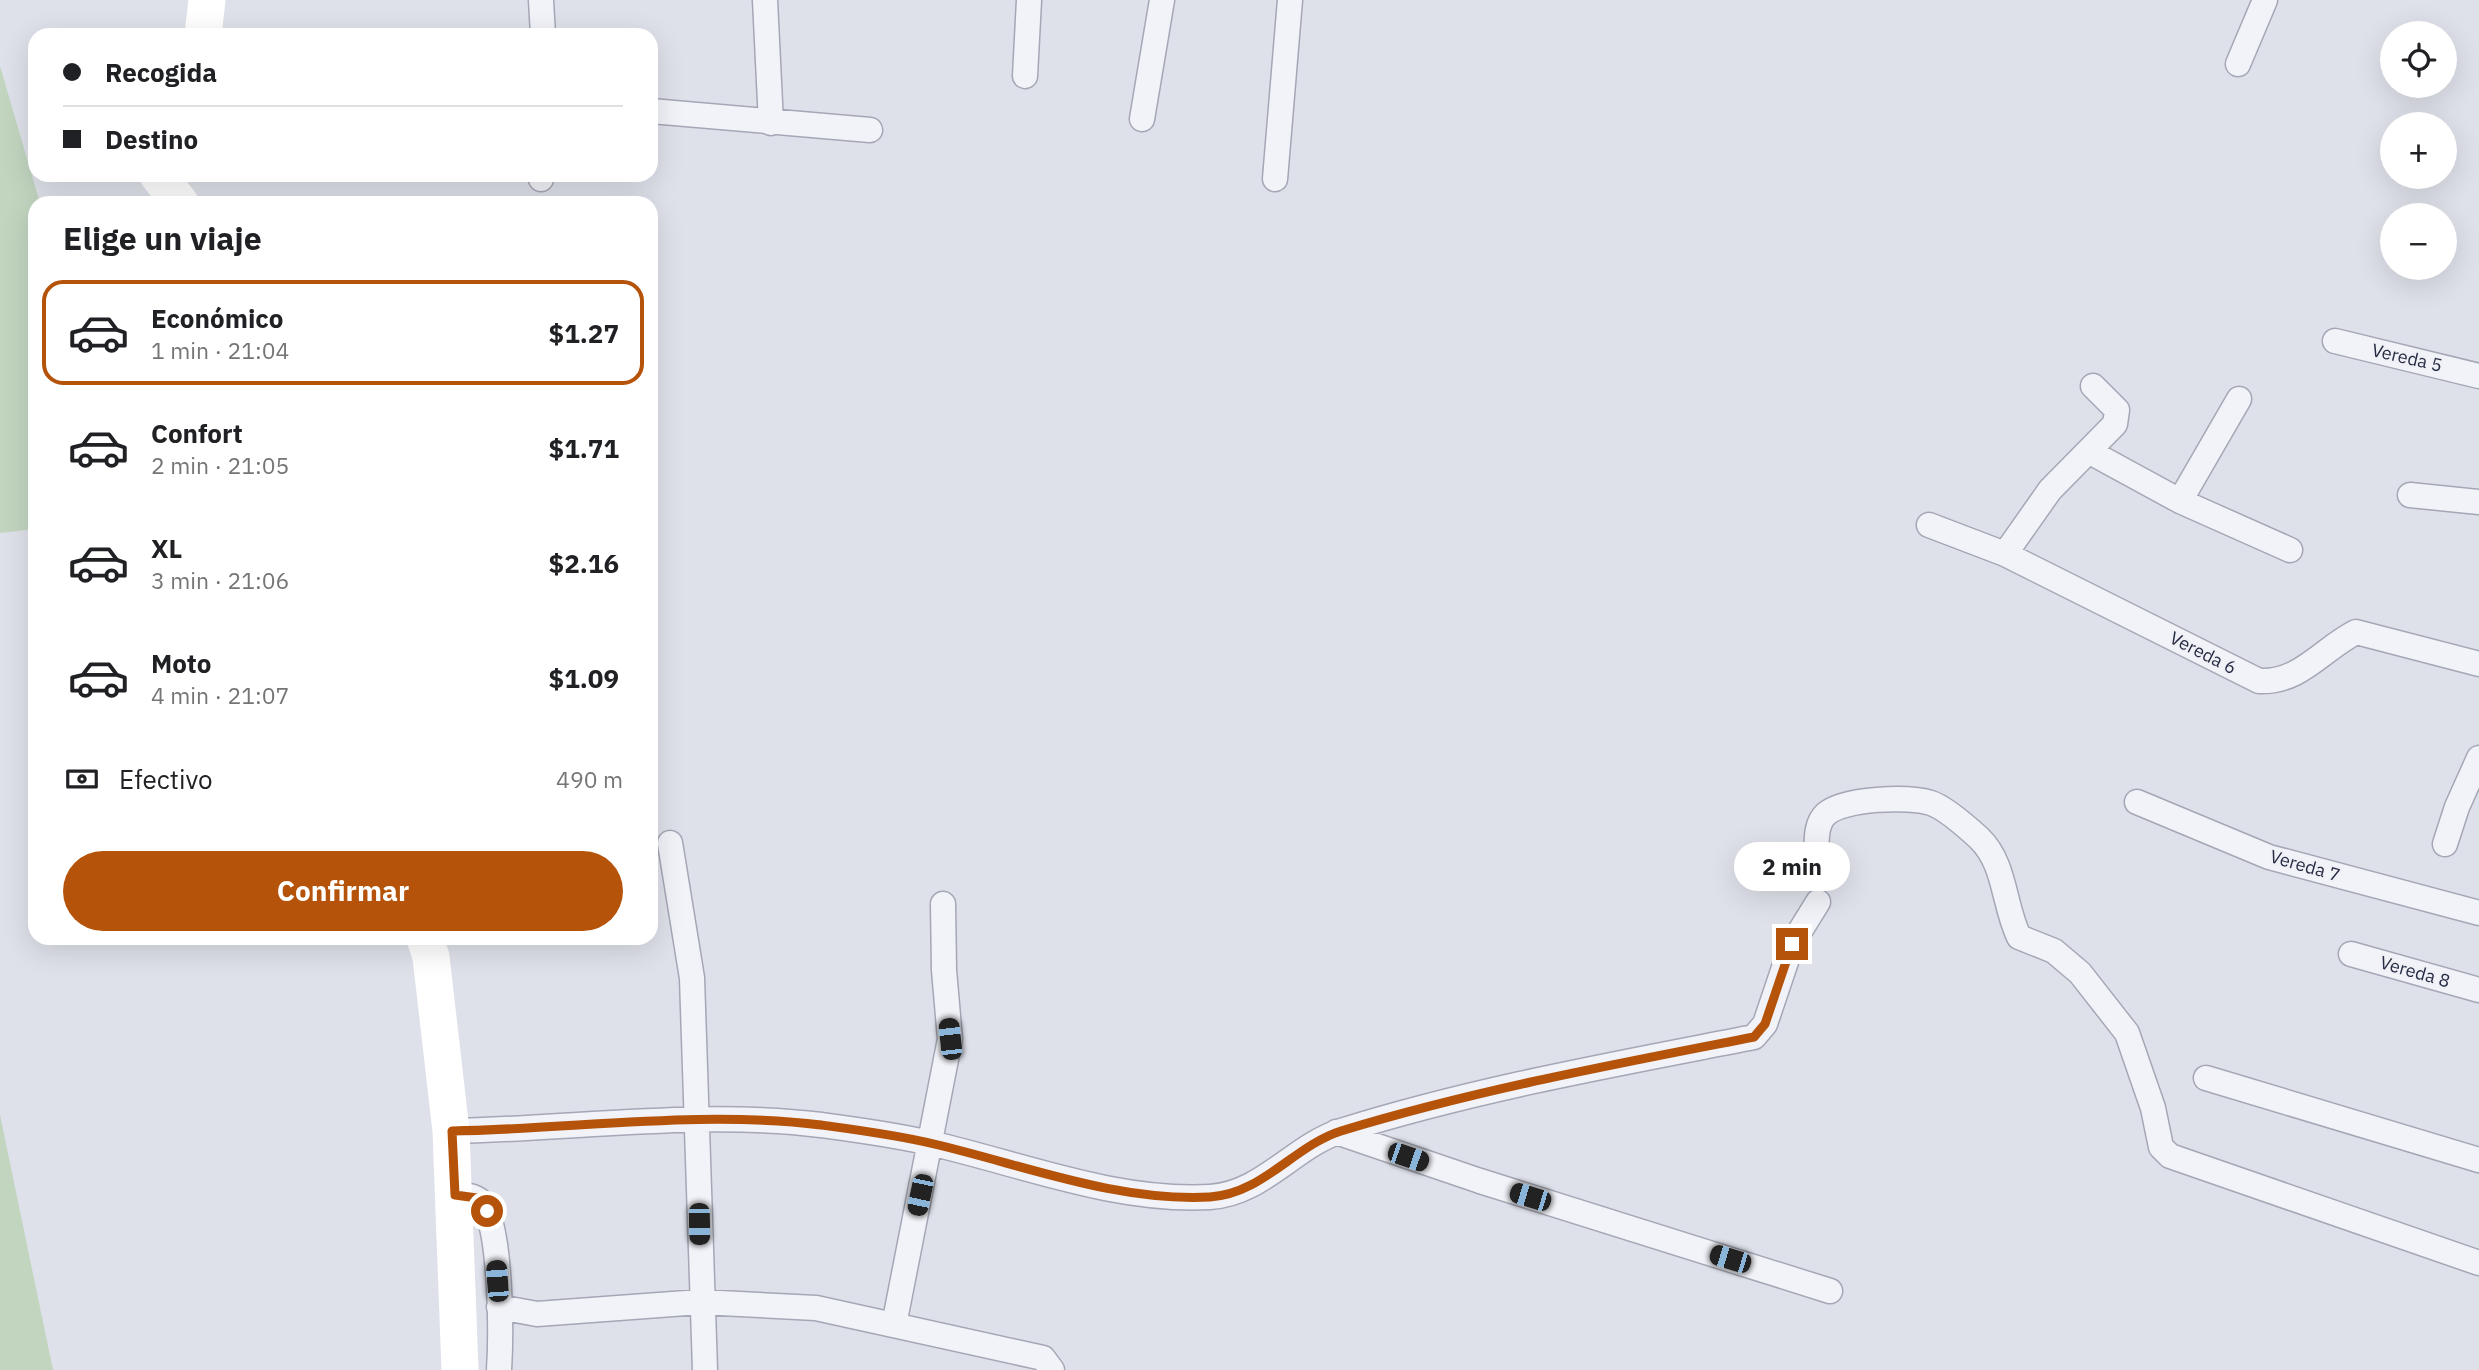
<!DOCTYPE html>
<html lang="es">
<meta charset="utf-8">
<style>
:root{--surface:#fff;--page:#f6f6f6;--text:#202124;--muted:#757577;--line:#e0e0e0;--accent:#b45309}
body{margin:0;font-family:"IBM Plex Sans",sans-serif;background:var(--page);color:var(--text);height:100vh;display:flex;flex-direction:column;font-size:26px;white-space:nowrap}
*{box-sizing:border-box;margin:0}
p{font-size:23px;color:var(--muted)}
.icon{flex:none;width:38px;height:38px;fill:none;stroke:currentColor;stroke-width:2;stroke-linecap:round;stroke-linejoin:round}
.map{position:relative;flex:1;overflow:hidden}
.side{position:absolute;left:28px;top:196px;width:630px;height:749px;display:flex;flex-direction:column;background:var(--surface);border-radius:21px;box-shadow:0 7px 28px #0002}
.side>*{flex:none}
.top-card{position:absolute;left:28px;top:28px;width:630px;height:154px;border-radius:21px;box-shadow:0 7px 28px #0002;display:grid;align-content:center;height:154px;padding:0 35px;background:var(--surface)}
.buttons{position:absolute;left:2380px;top:21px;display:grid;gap:14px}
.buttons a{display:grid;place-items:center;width:77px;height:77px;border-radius:50%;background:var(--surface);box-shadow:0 7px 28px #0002;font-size:35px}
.end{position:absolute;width:32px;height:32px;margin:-16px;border:9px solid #b45309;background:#fff;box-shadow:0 0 0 4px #fff}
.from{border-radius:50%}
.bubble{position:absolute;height:49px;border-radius:24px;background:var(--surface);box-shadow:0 7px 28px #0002;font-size:23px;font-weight:700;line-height:49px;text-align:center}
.car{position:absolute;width:21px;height:42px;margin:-21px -10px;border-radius:9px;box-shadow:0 0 5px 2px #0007;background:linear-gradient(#222 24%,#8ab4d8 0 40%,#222 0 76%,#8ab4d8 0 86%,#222 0)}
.top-card b{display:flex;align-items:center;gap:24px;height:66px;font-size:26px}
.top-card b+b{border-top:2px solid var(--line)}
.top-card i{width:18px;height:18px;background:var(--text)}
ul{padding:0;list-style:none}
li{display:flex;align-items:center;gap:21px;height:105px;margin:0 14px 10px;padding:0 21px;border:4px solid transparent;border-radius:21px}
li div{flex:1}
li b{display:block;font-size:26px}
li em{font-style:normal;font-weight:700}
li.active{border-color:var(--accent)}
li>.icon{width:63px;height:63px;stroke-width:1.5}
h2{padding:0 35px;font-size:32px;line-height:84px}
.pay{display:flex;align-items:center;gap:18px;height:77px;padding:0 35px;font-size:26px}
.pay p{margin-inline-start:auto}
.action{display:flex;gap:14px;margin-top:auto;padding:14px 35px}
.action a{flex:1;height:80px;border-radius:42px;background:var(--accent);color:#fff;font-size:28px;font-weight:700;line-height:80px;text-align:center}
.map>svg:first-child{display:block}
</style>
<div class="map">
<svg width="2479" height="1370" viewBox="0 0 2479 1370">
<rect width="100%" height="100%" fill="#dfe1ea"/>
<path fill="#c1d5bf" d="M 0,66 L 40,203 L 35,203 L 35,529 L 0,533 Z
M 0,1115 L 53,1370 L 0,1370 Z"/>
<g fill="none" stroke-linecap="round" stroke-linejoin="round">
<g stroke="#a4a7b5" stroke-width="27">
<path id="minor" d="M 541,0 L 543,35
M 765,0 L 771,123
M 2238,64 L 2265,0
M 1025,76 L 1029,0
M 651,111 L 870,130
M 1142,119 L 1162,0
M 541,179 L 541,175
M 1275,179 L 1290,0
M 2335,341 L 2479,376
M 2090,452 L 2180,501 L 2290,550
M 2410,495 L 2479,502
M 2180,501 L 2239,399
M 1929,525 L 2005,554 L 2259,681 C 2300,683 2321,650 2356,632 L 2479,664
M 2005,554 L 2050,490 L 2115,424 L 2117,410 L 2093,386
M 2137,802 L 2269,857 L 2479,913
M 670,843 L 692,978 L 705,1370
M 2445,844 L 2457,807 L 2479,758
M 1816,855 C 1817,842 1815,824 1826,814 C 1844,798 1909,796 1931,803 C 1946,808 1968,828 1979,838 C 2006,864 2003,904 2019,937 L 2054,951 L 2080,973 L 2127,1033 L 2153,1108 L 2161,1147 L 2170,1156 L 2479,1263
M 2351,954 L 2479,990
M 2206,1078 L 2479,1160
M 451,1131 C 573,1129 699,1110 821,1125 C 858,1130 897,1135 934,1144 C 1024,1165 1116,1202 1210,1197 C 1262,1194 1294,1146 1341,1131 C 1475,1089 1616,1064 1754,1037 L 1765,1024 L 1792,944 L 1818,902
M 1336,1132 L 1480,1181 L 1830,1291
M 455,1195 C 464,1195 474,1195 481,1202 C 502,1221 501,1340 499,1370
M 499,1307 L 537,1314 L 700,1302 L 816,1308 L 1043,1358 L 1052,1370
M 894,1325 L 950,1039 L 944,970 L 943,904"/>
</g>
<use href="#minor" stroke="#f2f3f8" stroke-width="24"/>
<path stroke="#fff" stroke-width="37" d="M 203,35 L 207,0
M 158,175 L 180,203
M 425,938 L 431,957 L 451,1131 L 460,1370"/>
</g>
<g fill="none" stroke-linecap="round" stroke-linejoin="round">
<path stroke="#b45309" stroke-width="9" d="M 487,1211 L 477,1198 L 455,1195 L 452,1131 C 573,1129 700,1110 821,1125 C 858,1130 897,1135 934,1144 C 1024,1165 1116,1202 1210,1197 C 1262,1194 1294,1146 1341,1131 C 1475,1090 1616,1064 1754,1037 L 1765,1024 L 1792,944"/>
</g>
<g text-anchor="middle" stroke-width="5" stroke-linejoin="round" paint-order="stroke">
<g font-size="18" fill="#262b43" stroke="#eff1f7">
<text transform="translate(2407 358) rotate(13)" y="6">Vereda 5</text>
<text transform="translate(2203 653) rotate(27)" y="6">Vereda 6</text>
<text transform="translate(2305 866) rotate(16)" y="6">Vereda 7</text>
<text transform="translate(2415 972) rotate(16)" y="6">Vereda 8</text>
</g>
</g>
</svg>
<div class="buttons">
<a><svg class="icon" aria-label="locate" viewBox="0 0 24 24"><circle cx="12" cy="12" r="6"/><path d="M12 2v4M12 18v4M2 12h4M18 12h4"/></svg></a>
<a>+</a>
<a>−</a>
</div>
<i class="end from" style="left:487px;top:1211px"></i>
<i class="end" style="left:1792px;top:944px"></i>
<div class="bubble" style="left:1734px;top:842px;width:116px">2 min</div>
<i class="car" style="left:950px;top:1039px;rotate:354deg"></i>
<i class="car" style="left:1408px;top:1157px;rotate:109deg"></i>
<i class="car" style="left:920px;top:1195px;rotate:192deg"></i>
<i class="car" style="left:1530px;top:1197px;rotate:287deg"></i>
<i class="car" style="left:699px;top:1224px;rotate:179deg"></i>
<i class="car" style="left:1730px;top:1259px;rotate:287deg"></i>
<i class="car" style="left:497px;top:1281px;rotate:356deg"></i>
<div class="top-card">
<b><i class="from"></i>Recogida</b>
<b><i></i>Destino</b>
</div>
<section class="side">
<h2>Elige un viaje</h2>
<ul>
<li class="active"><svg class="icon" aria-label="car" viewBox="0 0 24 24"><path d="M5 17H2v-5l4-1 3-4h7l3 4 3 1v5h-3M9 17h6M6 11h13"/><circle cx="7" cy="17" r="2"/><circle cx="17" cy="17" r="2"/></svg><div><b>Económico</b><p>1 min · 21:04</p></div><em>$1.27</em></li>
<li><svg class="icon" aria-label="car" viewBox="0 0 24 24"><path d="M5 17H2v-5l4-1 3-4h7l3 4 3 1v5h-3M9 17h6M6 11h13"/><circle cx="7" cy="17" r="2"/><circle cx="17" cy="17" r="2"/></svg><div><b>Confort</b><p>2 min · 21:05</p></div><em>$1.71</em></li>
<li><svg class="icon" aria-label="car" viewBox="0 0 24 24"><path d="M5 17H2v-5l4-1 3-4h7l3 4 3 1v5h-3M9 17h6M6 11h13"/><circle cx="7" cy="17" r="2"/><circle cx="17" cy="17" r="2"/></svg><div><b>XL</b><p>3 min · 21:06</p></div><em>$2.16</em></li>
<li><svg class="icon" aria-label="car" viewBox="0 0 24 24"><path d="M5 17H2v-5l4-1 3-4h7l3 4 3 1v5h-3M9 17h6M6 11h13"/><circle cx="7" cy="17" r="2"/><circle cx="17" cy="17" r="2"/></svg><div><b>Moto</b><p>4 min · 21:07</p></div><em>$1.09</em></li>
</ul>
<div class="pay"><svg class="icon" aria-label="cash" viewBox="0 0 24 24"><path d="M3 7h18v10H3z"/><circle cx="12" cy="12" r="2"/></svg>Efectivo<p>490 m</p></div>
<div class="action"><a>Confirmar</a></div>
</section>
</div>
